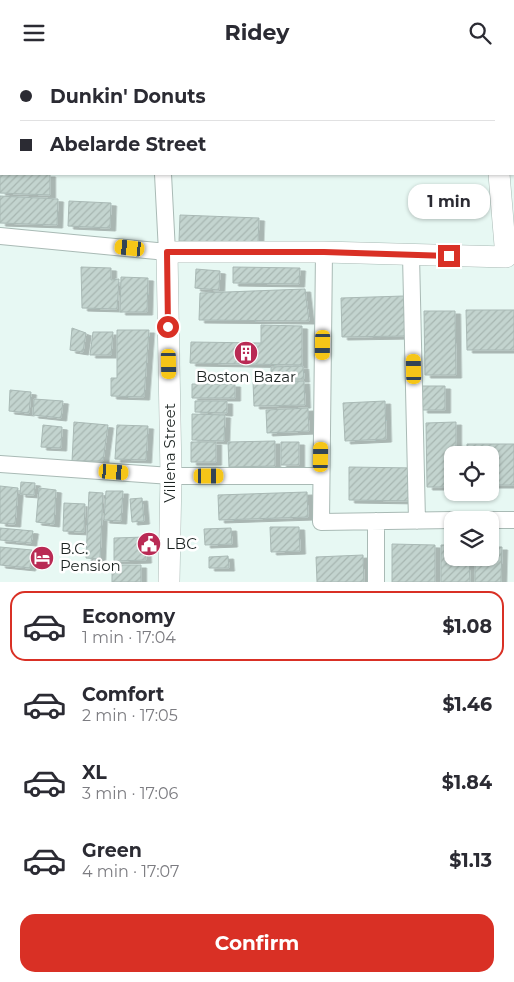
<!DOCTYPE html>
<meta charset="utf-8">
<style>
:root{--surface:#fff;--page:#f2f2f3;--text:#2b2b33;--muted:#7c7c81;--line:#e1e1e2;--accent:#d93025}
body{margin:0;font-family:Montserrat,sans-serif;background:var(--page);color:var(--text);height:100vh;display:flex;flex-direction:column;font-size:19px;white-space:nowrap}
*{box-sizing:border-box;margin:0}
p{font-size:16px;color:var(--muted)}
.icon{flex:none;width:28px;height:28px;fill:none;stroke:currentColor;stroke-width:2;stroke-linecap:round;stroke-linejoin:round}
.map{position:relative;height:517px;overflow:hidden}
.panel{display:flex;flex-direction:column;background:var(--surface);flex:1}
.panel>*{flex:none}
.banner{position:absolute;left:0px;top:0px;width:515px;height:110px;box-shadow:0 1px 4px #0004;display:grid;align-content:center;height:110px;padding:0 20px;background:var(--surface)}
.buttons{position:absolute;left:444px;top:381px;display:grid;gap:10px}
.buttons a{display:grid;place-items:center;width:55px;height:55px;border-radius:10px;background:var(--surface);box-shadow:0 1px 4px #0004;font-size:25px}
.end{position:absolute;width:22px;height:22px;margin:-11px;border:6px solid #d93025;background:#fff;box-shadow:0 0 0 2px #fff}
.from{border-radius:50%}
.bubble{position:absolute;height:35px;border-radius:15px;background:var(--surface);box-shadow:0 1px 4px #0004;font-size:16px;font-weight:700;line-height:35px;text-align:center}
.car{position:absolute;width:15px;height:30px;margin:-15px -8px;border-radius:6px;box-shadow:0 0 4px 1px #0007;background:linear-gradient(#f5c518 24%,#345 0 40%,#f5c518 0 76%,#345 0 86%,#f5c518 0)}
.banner b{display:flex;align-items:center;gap:18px;height:48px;font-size:19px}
.banner b+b{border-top:1px solid var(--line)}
.banner i{width:12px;height:12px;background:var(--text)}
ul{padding:9px 0 0;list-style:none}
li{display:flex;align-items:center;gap:15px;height:70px;margin:0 10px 8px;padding:0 10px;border:2px solid transparent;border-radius:15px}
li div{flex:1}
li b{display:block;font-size:19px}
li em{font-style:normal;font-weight:700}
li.current{border-color:var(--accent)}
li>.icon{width:45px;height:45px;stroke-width:1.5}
.button{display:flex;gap:10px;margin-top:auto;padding:10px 20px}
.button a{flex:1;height:58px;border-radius:15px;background:var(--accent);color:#fff;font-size:20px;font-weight:700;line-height:58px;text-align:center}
header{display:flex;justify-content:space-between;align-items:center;height:65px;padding:0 20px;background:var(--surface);font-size:22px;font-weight:700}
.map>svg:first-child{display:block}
</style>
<header><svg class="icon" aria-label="menu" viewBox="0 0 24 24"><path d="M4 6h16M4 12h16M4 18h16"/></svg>Ridey<svg class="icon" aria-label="search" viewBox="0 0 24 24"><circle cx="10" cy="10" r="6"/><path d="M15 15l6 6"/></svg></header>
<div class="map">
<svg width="514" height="517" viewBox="0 0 514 517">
<defs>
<pattern id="building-hatch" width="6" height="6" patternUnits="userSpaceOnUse" patternTransform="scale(1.25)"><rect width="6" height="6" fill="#c3d4cf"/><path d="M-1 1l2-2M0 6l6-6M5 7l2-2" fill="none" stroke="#a7b6b1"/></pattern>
<filter id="shadow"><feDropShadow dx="5.5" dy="3" stdDeviation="0" flood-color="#0004"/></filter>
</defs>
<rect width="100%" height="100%" fill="#e7f8f3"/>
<path fill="url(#building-hatch)" stroke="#a9b9b5" filter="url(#shadow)" d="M 0,93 L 1,109 L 50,109 L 50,130 L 0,128 Z
M 0,131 L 58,134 L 57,160 L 0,158 Z
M 69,136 L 111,138 L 110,163 L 68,161 Z
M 180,150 L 259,153 L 258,179 L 179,176 Z
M 81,202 L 111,203 L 111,215 L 119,214 L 117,244 L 82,243 Z
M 233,202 L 300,203 L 299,219 L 233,218 Z
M 196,204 L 220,206 L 219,225 L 195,223 Z
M 121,212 L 148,213 L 147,247 L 120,247 Z
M 305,224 L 309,256 L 199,255 L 200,228 Z
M 404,231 L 405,271 L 342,272 L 341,233 Z
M 466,245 L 514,245 L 514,285 L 467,285 Z
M 424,246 L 455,246 L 456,310 L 425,310 Z
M 261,260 L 302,261 L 302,300 L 190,298 L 191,277 L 261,278 Z
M 72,263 L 86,268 L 83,287 L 70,285 Z
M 117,265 L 149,265 L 144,332 L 111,331 L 111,313 L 117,313 Z
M 93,267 L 113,267 L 111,290 L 90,290 Z
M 303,301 L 304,314 L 271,314 L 271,302 Z
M 304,316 L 305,340 L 254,341 L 253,317 Z
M 192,319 L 235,319 L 235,333 L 192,333 Z
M 422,321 L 445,321 L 445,345 L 422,345 Z
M 10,325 L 31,327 L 29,348 L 9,346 Z
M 34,334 L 63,336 L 61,353 L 33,350 Z
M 195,336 L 227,336 L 227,348 L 195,347 Z
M 385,336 L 386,374 L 345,376 L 343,338 Z
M 308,343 L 309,366 L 267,368 L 266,345 Z
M 192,349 L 225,350 L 224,376 L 192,375 Z
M 74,357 L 108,360 L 103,396 L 72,396 Z
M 456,357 L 456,390 L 452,390 L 452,422 L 427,422 L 426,358 Z
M 43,360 L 62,362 L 61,383 L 41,382 Z
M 117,360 L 148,361 L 146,395 L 115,394 Z
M 275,376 L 275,401 L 229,402 L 228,377 Z
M 191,377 L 216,377 L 216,397 L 191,397 Z
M 281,377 L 299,377 L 299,400 L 281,400 Z
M 467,379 L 514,379 L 514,420 L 490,420 L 490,390 L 467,390 Z
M 349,402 L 415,403 L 415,436 L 349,435 Z
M 21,417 L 35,418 L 34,430 L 20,429 Z
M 0,421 L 18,423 L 15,459 L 0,458 Z
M 39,423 L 56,425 L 54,459 L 36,457 Z
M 106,426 L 123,426 L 121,456 L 104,455 Z
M 89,427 L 103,428 L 100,494 L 86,493 Z
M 307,427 L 308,452 L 219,455 L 218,430 Z
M 142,433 L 144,456 L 132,457 L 130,434 Z
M 64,438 L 85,439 L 84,467 L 63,466 Z
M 270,462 L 299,462 L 300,486 L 271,487 Z
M 0,463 L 33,466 L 31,478 L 0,475 Z
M 231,463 L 232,479 L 205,480 L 204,464 Z
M 145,472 L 146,495 L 114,496 L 114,473 Z
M 392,479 L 435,480 L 435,517 L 392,517 Z
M 441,480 L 452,480 L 452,492 L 469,492 L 470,517 L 441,517 Z
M 0,482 L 32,485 L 30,503 L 0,500 Z
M 490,482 L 502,482 L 501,517 L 475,517 L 475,492 L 490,492 Z
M 363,490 L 364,517 L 317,517 L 316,492 Z
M 228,491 L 229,503 L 209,503 L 209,492 Z
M 112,500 L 141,500 L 141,517 L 112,517 Z"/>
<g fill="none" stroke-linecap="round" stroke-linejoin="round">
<g stroke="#a9bab5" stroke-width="18">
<path id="minor" d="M 157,0 L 157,1
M 0,171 L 167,187 L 163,109
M 324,187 L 321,457 L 452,455
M 411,190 L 417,456
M 0,399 L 171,411 L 321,411
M 468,455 L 514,455
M 376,456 L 376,517"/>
</g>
<g stroke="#a9bab5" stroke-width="22">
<path id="major" d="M 489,0 L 489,1
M 169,517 L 171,411 L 167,187 L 324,187 L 506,192 L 499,109"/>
</g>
<use href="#minor" stroke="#fff" stroke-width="16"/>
<use href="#major" stroke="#fff" stroke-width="21"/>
</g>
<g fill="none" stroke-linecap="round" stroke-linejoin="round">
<path stroke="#d93025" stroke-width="6" d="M 168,262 L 167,187 L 324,187 L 449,191"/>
</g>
<defs>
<g id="building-disc" transform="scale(1.25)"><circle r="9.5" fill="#b92a54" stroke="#fff"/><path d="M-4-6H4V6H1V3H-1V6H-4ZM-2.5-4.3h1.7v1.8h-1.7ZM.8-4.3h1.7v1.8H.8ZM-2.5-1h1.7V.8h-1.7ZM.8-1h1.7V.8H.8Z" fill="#fff"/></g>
<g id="civic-disc" transform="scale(1.25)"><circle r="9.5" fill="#b92a54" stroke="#fff"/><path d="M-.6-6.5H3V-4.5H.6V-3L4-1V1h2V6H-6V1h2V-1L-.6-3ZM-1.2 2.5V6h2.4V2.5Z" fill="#fff"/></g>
<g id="hotel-disc" transform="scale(1.25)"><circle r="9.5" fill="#b92a54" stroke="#fff"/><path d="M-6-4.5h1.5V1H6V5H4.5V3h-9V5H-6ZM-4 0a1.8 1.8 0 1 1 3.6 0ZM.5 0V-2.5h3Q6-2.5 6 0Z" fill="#fff"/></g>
</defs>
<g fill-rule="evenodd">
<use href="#building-disc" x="246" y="288"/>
<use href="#civic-disc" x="149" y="479"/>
<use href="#hotel-disc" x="42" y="493"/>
</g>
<g text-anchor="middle" stroke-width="5" stroke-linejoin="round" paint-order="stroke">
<g font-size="15" fill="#1c2321" stroke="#fff" text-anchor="start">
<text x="246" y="317" text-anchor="middle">Boston Bazar</text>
<text x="166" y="484">LBC</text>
<text x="60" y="489">B.C.<tspan x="60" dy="17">Pension</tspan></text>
</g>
<g font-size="15" fill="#1c2321" stroke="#fff">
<text transform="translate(170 388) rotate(-90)" y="5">Villena Street</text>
</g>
</g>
</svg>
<div class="buttons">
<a><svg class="icon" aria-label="locate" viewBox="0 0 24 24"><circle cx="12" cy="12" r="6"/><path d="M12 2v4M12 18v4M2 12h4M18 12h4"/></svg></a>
<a><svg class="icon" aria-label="layers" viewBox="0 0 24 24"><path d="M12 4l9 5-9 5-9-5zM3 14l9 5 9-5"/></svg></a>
</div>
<i class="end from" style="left:168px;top:262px"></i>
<i class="end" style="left:449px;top:191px"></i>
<div class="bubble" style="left:408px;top:119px;width:82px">1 min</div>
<i class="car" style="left:130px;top:183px;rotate:276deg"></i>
<i class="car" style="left:323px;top:280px;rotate:181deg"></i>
<i class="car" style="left:169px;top:299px;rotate:179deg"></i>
<i class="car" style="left:414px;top:304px;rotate:359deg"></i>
<i class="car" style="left:321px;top:392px;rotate:1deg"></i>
<i class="car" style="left:114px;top:407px;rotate:94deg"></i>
<i class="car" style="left:209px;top:411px;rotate:90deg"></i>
<div class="banner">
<b><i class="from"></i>Dunkin' Donuts</b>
<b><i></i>Abelarde Street</b>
</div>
</div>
<section class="panel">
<ul>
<li class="current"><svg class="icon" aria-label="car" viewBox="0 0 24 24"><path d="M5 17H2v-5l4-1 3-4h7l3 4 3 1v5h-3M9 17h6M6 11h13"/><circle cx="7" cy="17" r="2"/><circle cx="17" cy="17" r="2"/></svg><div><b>Economy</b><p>1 min · 17:04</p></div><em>$1.08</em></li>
<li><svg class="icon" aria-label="car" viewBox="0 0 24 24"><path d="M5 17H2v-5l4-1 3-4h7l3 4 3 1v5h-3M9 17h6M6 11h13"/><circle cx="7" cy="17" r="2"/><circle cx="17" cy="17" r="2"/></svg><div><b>Comfort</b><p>2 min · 17:05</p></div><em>$1.46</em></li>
<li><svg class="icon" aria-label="car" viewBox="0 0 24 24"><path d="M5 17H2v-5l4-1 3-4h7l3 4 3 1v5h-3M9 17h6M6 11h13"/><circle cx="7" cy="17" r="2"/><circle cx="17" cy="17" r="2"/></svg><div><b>XL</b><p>3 min · 17:06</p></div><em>$1.84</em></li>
<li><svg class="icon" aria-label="car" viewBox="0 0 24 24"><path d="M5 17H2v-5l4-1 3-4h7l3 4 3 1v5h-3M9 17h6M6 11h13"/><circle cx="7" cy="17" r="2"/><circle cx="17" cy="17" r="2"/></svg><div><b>Green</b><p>4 min · 17:07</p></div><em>$1.13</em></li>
</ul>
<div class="button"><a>Confirm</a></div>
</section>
